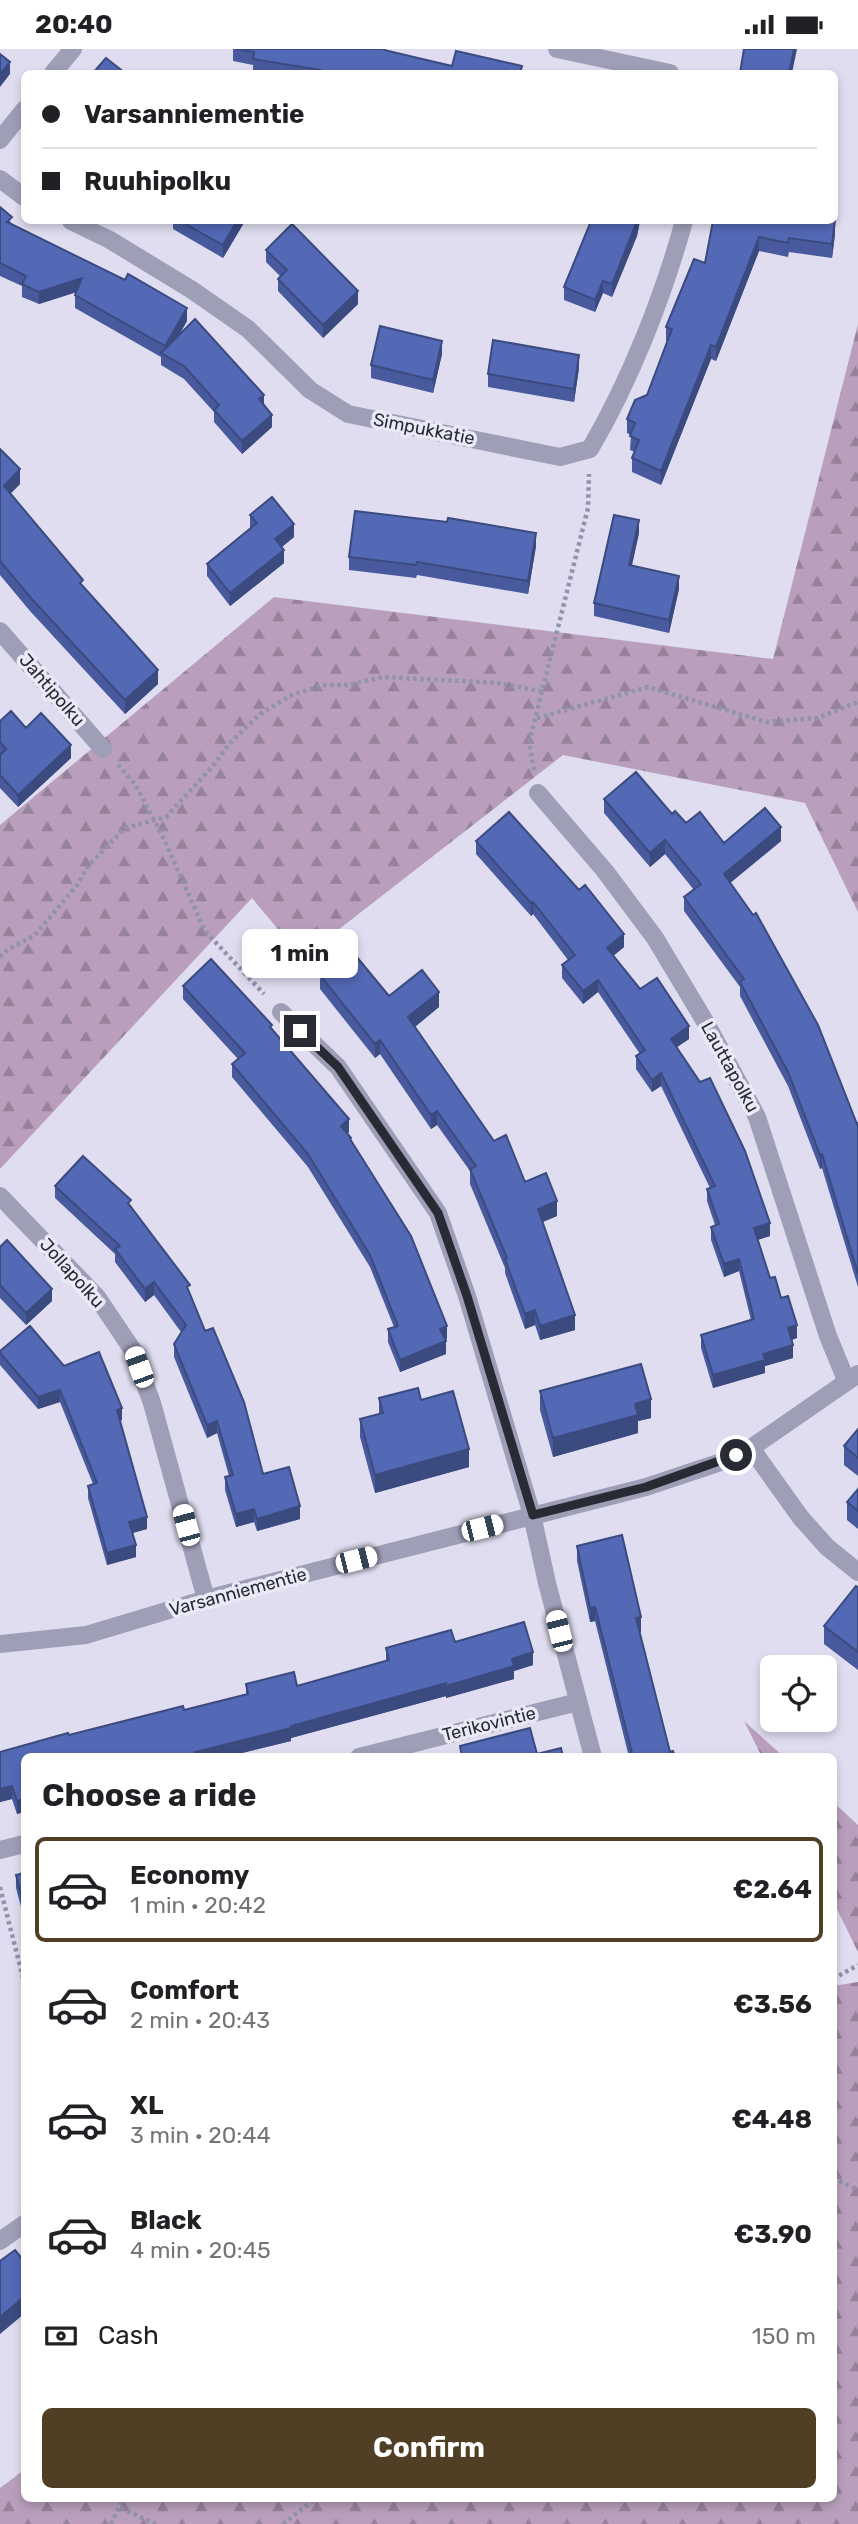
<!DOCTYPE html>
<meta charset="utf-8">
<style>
:root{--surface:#fff;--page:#f2f2f2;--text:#202124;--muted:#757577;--line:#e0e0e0;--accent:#503f24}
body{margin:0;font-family:Rubik,sans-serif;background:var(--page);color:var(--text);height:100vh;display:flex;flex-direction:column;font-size:26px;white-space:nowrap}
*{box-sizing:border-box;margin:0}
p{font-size:23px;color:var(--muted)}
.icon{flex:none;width:38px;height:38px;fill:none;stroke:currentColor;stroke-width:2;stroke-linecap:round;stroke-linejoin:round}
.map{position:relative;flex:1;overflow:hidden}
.side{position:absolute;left:21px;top:1704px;width:816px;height:749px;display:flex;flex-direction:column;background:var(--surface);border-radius:10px;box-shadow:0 4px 10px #0003}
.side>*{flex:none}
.banner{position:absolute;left:21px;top:21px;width:817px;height:154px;border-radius:10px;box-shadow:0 4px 10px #0003;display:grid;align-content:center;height:154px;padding:0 21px;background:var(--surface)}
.fabs{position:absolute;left:760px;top:1606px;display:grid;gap:14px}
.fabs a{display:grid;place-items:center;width:77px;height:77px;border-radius:10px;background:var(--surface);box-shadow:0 4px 10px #0003;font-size:35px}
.end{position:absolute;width:32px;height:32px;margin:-16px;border:9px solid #292b34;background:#fff;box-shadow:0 0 0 4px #fff}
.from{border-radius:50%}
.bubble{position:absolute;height:49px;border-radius:10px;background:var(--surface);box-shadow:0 4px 10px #0003;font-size:23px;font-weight:700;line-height:49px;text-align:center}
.car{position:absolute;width:21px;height:42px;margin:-21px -10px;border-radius:9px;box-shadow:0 0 5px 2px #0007;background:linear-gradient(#fff 24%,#345 0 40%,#fff 0 76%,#345 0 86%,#fff 0)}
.banner b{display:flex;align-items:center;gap:24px;height:66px;font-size:26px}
.banner b+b{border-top:2px solid var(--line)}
.banner i{width:18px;height:18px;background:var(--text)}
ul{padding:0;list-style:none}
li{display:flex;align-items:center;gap:21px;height:105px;margin:0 14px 10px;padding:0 7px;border:4px solid transparent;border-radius:10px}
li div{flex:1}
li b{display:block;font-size:26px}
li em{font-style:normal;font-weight:700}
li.selected{border-color:var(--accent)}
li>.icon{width:63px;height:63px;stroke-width:1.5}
h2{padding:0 21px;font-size:32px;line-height:84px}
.pay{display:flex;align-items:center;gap:18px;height:77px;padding:0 21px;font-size:26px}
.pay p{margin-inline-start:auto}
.action{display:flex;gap:14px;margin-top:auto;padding:14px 21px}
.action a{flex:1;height:80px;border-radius:10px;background:var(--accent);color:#fff;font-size:28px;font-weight:700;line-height:80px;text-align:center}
.status{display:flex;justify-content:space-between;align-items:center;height:49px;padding:0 35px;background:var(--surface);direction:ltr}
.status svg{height:19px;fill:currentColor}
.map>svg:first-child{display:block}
</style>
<div class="status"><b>20:40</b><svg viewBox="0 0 49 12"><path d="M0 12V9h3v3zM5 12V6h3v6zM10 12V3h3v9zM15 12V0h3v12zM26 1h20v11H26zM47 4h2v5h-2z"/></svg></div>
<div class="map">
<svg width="858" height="2475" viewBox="0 0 858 2475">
<defs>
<pattern id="forest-firs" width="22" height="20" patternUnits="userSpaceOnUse" patternTransform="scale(1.75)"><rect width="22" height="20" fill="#b99fbc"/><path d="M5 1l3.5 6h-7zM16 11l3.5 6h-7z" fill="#96829a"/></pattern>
</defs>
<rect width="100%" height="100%" fill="#dfddef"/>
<path fill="url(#forest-firs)" d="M 858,275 L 858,863 L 805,754 L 563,706 L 302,909 L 252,849 L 0,1120 L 0,776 L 274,548 L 773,610 Z
M 744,1672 L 784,1708 L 762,1708 Z
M 833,1753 L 858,1776 L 858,1903 L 833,1852 Z
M 858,1933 L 858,2475 L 0,2475 L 0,2439 L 24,2421 L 24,2450 L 833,2450 L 833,1937 Z"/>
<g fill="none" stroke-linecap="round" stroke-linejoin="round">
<path stroke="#9192ac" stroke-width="4.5" stroke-dasharray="3.5 3.5" stroke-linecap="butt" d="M 537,669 L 648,638 L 766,673 L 817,669 L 858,653
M 118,716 L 135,735 L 163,788 L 205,882 L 264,945
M 534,721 L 529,694 L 588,459 L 589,425
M 0,908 L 7,901 L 35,886 L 78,835 L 88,817 L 125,779 L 166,768 L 212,718 L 230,694 L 260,665 L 292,646 L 323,636 L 347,636 L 383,628 L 498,634 L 544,643
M 0,1838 L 24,1933
M 833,1930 L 858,1916
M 833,2129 L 858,2141
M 121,2459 L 156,2475
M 111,2475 L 123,2450
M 283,2475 L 315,2450"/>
<path stroke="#9e9eb7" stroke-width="18" d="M 557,0 L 670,24
M 53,24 L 73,0
M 0,91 L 24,61
M 0,130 L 24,148
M 71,172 L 110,191 L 192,241 L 248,280 L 310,341 L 348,365 L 560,408 L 590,400 C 630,332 663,248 684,172
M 0,582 L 103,700
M 538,744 L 605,822 L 655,889 L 706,974 L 757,1068 L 828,1287 L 846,1331
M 281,963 L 338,1018 L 438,1164 L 467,1247 L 532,1466 L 547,1534 L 593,1708
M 0,1147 L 97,1248 L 132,1300 L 152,1354 L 206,1550
M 751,1399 L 801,1469 L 827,1498 L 858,1523
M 0,1595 L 86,1586 L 206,1550 L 646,1438 L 721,1413 L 751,1399 L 858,1325
M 359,1708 L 578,1653
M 0,1801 L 24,1795
M 0,2192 L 24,2175"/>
</g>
<path fill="#485a9d" d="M 233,0 L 386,0 L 386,2 L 452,17 L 522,24 L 265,24 L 253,23 L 253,16 L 233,12 Z
M 0,158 L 12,175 L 187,272 L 179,286 L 264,356 L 272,378 L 242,405 L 214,373 L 214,363 L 184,330 L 161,316 L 161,308 L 75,259 L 75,246 L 77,243 L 39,255 L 22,248 L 22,237 L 0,227 Z
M 172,172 L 245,172 L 223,209 L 173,180 L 173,172 Z
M 591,172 L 640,172 L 637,187 L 612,248 L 603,244 L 595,263 L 564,251 L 564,238 Z
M 713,172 L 835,185 L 832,209 L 789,203 L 788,208 L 759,202 L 716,312 L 711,310 L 661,436 L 632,423 L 632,409 L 635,403 L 630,401 L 631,386 L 627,384 L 627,370 L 647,346 L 667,292 L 666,292 L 666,278 L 705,214 Z
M 266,201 L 358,255 L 323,289 L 278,242 L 278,230 L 280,227 L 266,213 Z
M 442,305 L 433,344 L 371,329 L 371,316 Z
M 579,319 L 574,353 L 488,338 L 488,325 Z
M 0,400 L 20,435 L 10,445 L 158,635 L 125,665 L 30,562 L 0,526 Z
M 250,466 L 294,488 L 282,498 L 284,514 L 230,557 L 207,527 L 207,515 L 250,480 Z
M 639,484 L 632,516 L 679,540 L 669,584 L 594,567 L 594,554 Z
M 536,497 L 528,545 L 417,526 L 416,529 L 349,521 L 349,508 Z
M 0,672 L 26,679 L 71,709 L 18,758 L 0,739 Z
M 604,750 L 672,765 L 686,774 L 724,794 L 781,792 L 730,834 L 857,1075 L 858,1074 L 858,1238 L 822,1119 L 820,1120 L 788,1037 L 740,947 L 740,938 L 684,862 L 684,848 L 694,841 L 665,805 L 650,818 L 604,764 Z
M 476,792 L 624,898 L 613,907 L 640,940 L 689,990 L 677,998 L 770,1187 L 757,1191 L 770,1229 L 781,1249 L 797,1289 L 792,1291 L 793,1309 L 765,1317 L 765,1324 L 713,1339 L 701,1299 L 701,1286 L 751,1271 L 739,1222 L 724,1228 L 711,1191 L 711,1178 L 715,1176 L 707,1152 L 707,1140 L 710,1139 L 661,1037 L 652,1043 L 636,1020 L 636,1007 L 640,1005 L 598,943 L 583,955 L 562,929 L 562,916 L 568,911 L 533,865 L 531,867 L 476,805 Z
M 320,926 L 389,947 L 439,958 L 415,978 L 494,1092 L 525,1133 L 557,1167 L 542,1173 L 575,1281 L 540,1291 L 535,1276 L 525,1280 L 505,1224 L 505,1219 L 470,1135 L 470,1122 L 437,1076 L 431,1080 L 380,1005 L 375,1009 L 320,940 Z
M 183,937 L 272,980 L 349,1083 L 348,1084 L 447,1290 L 445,1291 L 446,1305 L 400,1323 L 388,1293 L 388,1280 L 394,1278 L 370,1218 L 308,1118 L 232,1028 L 232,1015 L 238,1010 L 183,950 Z
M 55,1137 L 131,1157 L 190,1244 L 263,1425 L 300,1470 L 257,1482 L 254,1473 L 236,1478 L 225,1441 L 225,1428 L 229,1427 L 217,1384 L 207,1389 L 174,1308 L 174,1295 L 181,1283 L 154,1246 L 145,1253 L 115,1213 L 115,1205 L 55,1149 Z
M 0,1198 L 52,1252 L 26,1276 L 0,1249 Z
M 0,1302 L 64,1317 L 122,1371 L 120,1372 L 147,1480 L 132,1484 L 136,1508 L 107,1516 L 88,1449 L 88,1437 L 93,1435 L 60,1353 L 38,1360 L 0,1316 Z
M 540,1342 L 651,1369 L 638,1372 L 638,1384 L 553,1408 L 540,1361 Z
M 379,1349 L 421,1351 L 469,1418 L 375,1444 L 360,1388 L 360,1370 L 379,1365 Z
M 858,1380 L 858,1427 L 844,1416 L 844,1397 Z
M 858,1440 L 858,1480 L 847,1471 L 847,1453 Z
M 577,1497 L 641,1583 L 640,1583 L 670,1703 L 675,1708 L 629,1708 L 595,1572 L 590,1573 L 577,1512 Z
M 858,1539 L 858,1621 L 824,1595 L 824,1577 Z
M 455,1593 L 533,1616 L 514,1622 L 514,1630 L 446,1649 L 446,1647 L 291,1689 L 291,1692 L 226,1708 L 24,1708 L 24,1763 L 17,1765 L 12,1750 L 0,1753 L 0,1703 L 69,1686 L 184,1661 L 246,1646 L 246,1635 L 297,1637 L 386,1612 L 386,1599 Z
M 24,1824 L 24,1869 L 16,1839 L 16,1826 Z"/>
<path fill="#3b4a7f" d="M 794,0 L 797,0 L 792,24 L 789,24 Z
M 10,13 L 10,25 L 0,38 L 0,25 Z
M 835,171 L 835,185 L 832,209 L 832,195 Z
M 237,172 L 245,172 L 223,209 L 223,196 Z
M 637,172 L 640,172 L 637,187 L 612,248 L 612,235 Z
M 759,188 L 759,202 L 716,312 L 716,298 Z
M 82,229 L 82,241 L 39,255 L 39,243 Z
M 603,232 L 603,244 L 595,263 L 595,251 Z
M 358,242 L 358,255 L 323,289 L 323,276 Z
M 187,259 L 187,272 L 167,307 L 165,306 L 165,297 Z
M 442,292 L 442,305 L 433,344 L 433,331 Z
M 711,296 L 711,310 L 661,436 L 661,422 Z
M 579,306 L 579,319 L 574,353 L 574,340 Z
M 264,346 L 264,359 L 259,350 Z
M 272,366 L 272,378 L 242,405 L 242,392 Z
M 20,420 L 20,435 L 4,451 L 4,437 Z
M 639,471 L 639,484 L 629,529 L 629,516 Z
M 294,475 L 294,488 L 275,503 L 275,490 Z
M 536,484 L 536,497 L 528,545 L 528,532 Z
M 284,501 L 284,514 L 230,557 L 230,544 Z
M 679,527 L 679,540 L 669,584 L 669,571 Z
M 158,621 L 158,635 L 125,665 L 125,651 Z
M 71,696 L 71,709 L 18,758 L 18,746 Z
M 781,778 L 781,792 L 724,839 L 724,825 Z
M 665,791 L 665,805 L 650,818 L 650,804 Z
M 533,853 L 533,865 L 531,867 L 531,854 Z
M 624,885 L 624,898 L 607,912 L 607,899 Z
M 598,931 L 598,943 L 583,955 L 583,942 Z
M 439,943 L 439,958 L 408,983 L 408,968 Z
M 689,977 L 689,990 L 671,1002 L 671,990 Z
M 380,991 L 380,1005 L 375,1009 L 375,995 Z
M 661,1024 L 661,1037 L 652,1043 L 652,1031 Z
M 437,1062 L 437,1076 L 431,1080 L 431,1066 Z
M 349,1070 L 349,1083 L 341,1090 L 341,1077 Z
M 822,1105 L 822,1119 L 820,1120 L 820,1106 Z
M 557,1152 L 557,1167 L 538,1175 L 538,1160 Z
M 770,1174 L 770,1187 L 754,1192 L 754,1179 Z
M 739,1210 L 739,1222 L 724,1228 L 724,1215 Z
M 154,1233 L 154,1246 L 145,1253 L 145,1240 Z
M 52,1240 L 52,1252 L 26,1276 L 26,1264 Z
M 535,1261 L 535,1276 L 525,1280 L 525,1265 Z
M 575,1266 L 575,1281 L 540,1291 L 540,1277 Z
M 797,1276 L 797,1289 L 788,1292 L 788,1279 Z
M 447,1277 L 447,1290 L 440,1292 L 440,1280 Z
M 446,1292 L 446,1305 L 400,1323 L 400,1311 Z
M 793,1296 L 793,1309 L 765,1317 L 765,1324 L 713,1339 L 713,1326 L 763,1305 Z
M 60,1341 L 60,1353 L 38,1360 L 38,1348 Z
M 651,1350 L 651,1369 L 638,1372 L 638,1384 L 553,1408 L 553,1389 L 635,1355 Z
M 122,1359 L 122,1371 L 117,1373 L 117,1361 Z
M 217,1372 L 217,1384 L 207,1389 L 207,1376 Z
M 469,1400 L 469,1418 L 375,1444 L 375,1426 Z
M 300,1457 L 300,1470 L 257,1482 L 257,1470 Z
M 254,1460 L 254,1473 L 236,1478 L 236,1465 Z
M 147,1468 L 147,1480 L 129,1485 L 129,1473 Z
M 136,1496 L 136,1508 L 107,1516 L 107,1504 Z
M 595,1558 L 595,1572 L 590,1573 L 590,1559 Z
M 641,1568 L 641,1583 L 636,1584 L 636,1569 Z
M 533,1603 L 533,1616 L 514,1622 L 514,1630 L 446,1649 L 446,1637 L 512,1610 Z
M 446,1634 L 446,1647 L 291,1689 L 291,1692 L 226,1708 L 189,1708 L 195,1703 Z
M 12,1737 L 12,1750 L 0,1753 L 0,1740 Z
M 24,1750 L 24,1763 L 17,1765 L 17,1752 Z
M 24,2248 L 24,2265 L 0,2285 L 0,2268 Z"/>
<path fill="#5469b6" stroke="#3b4a7f" stroke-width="2" d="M 236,0 L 384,0 L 384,1 L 452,17 L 456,2 L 522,17 L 520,24 L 327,24 L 319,23 L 320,21 L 253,10 L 254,3 Z
M 744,0 L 794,0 L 789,24 L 740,24 Z
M 0,5 L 10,13 L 0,25 Z
M 106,9 L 125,24 L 93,24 Z
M 0,158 L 12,168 L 7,173 L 125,231 L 128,225 L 187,259 L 165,297 L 75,246 L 82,229 L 39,243 L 22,235 L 26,227 L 0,214 Z
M 835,171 L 832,195 L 789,189 L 788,194 L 759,188 L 716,298 L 711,296 L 661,422 L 632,409 L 639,391 L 630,387 L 635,374 L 627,370 L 635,351 L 647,346 L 672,280 L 666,278 L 694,210 L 705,214 L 713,172 L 835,172 Z
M 180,172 L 237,172 L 223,196 Z
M 591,172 L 637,172 L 612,235 L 603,232 L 595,251 L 564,238 Z
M 292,175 L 358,242 L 323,276 L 278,230 L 287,221 L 266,201 Z
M 195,270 L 264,346 L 259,350 L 272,366 L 242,392 L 214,361 L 219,356 L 184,317 L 161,304 Z
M 380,277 L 442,292 L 433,331 L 371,316 Z
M 493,291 L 579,306 L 574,340 L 488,325 Z
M 0,400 L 20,420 L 4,437 L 83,531 L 80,534 L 158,621 L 125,651 L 30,548 L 0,512 Z
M 272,448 L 294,475 L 275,490 L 284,501 L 230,544 L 207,515 L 257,474 L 250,466 Z
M 355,462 L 447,473 L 448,469 L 536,484 L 528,532 L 417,513 L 416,516 L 349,508 Z
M 614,466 L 639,471 L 629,516 L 679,527 L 669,571 L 594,554 Z
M 11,662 L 26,679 L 41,664 L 71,696 L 18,746 L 0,726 L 0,706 L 6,700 L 0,693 L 0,672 Z
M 636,723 L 672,765 L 675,762 L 686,774 L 700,763 L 724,794 L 765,759 L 781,778 L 724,825 L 753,866 L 756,864 L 818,976 L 857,1075 L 858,1074 L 858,1225 L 822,1105 L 820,1106 L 788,1023 L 740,933 L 744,930 L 684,848 L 701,835 L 665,791 L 650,804 L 604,750 Z
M 509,763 L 579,841 L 585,836 L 624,885 L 607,899 L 640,940 L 657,929 L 689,977 L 671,990 L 700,1033 L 710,1029 L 745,1102 L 770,1174 L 754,1179 L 770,1229 L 775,1228 L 781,1249 L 788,1247 L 797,1276 L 788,1279 L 793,1296 L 763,1305 L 765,1311 L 713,1326 L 701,1286 L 754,1270 L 739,1210 L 724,1215 L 711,1178 L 719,1175 L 707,1140 L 715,1137 L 661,1024 L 652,1031 L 636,1007 L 645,1001 L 598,931 L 583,942 L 562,916 L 575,906 L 533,853 L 531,854 L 476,792 Z
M 351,901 L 389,947 L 422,921 L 439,943 L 408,968 L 494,1092 L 506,1086 L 525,1133 L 546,1124 L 557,1152 L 538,1160 L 575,1266 L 540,1277 L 535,1261 L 525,1265 L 505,1210 L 507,1209 L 470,1120 L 476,1117 L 437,1062 L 431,1066 L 380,991 L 375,995 L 320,926 Z
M 211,910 L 272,976 L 270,978 L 349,1070 L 341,1077 L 351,1089 L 350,1090 L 411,1187 L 447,1277 L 440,1280 L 446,1292 L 400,1311 L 388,1280 L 398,1277 L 370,1206 L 308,1105 L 232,1015 L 245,1004 L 183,937 Z
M 83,1107 L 131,1151 L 128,1154 L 190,1236 L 187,1238 L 205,1282 L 213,1279 L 244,1353 L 263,1425 L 289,1418 L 300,1457 L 257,1470 L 254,1460 L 236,1465 L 225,1428 L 233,1426 L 217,1372 L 207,1376 L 174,1295 L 186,1276 L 154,1233 L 145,1240 L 115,1200 L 120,1197 L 55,1137 Z
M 7,1191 L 52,1240 L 26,1264 L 0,1236 L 0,1198 Z
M 30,1277 L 64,1317 L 99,1303 L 122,1359 L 117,1361 L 147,1468 L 129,1473 L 136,1496 L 107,1504 L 88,1437 L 97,1434 L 60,1341 L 38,1348 L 0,1304 L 0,1302 Z
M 641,1315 L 651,1350 L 635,1355 L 638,1366 L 553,1389 L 540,1342 Z
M 418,1339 L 421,1351 L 453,1342 L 469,1400 L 375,1426 L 360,1370 L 383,1364 L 379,1349 Z
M 858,1380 L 858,1409 L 844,1397 Z
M 858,1440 L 858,1462 L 847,1453 Z
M 622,1486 L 641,1568 L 636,1569 L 670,1703 L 673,1702 L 675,1708 L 633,1708 L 595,1558 L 590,1559 L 577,1497 Z
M 856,1537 L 858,1539 L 858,1603 L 824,1577 Z
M 524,1573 L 533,1603 L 512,1610 L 514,1617 L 446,1637 L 446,1634 L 291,1677 L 291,1679 L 195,1703 L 195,1706 L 189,1708 L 24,1708 L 24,1750 L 17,1752 L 12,1737 L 0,1740 L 0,1703 L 68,1684 L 69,1686 L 183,1657 L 184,1661 L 248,1645 L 246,1635 L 294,1623 L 297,1637 L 389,1611 L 386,1599 L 451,1581 L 455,1593 Z
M 530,1679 L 537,1705 L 561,1699 L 563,1708 L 462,1708 L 460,1697 Z
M 24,1824 L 24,1856 L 16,1826 Z
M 15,2201 L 24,2212 L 24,2248 L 0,2268 L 0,2212 Z"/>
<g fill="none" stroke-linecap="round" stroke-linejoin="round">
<path stroke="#292b34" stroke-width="9" d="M 300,982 L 338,1018 L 438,1164 L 467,1247 L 533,1466 L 646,1438 L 736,1406"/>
</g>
<g text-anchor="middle" stroke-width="7" stroke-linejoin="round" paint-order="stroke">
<g font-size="18" fill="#292b34" stroke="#eae9f7">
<text transform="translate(424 380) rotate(11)" y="6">Simpukkatie</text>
<text transform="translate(52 641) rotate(49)" y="6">Jahtipolku</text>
<text transform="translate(730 1018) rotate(61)" y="6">Lauttapolku</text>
<text transform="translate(72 1224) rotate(48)" y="6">Jollapolku</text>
<text transform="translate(238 1543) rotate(-15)" y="6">Varsanniementie</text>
<text transform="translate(489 1675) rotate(-14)" y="6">Terikovintie</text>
</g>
</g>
</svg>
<div class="fabs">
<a><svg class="icon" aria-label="locate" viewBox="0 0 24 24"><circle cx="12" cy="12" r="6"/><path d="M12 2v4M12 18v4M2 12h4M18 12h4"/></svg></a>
</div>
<i class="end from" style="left:736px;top:1406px"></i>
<i class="end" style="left:300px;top:982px"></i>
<div class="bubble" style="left:242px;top:880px;width:116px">1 min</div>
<i class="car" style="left:139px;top:1318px;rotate:340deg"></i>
<i class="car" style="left:186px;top:1476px;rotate:345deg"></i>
<i class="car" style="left:482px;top:1479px;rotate:76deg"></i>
<i class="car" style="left:356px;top:1511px;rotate:76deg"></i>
<i class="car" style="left:559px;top:1582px;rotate:346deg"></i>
<div class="banner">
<b><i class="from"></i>Varsanniementie</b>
<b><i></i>Ruuhipolku</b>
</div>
<section class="side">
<h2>Choose a ride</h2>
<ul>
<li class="selected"><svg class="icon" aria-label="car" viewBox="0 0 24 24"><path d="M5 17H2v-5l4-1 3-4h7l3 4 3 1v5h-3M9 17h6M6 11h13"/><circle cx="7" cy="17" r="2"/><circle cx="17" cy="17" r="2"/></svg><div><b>Economy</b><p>1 min · 20:42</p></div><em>€2.64</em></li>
<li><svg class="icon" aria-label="car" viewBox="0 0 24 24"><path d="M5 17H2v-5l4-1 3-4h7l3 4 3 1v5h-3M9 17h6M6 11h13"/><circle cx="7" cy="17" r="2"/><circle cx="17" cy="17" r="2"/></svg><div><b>Comfort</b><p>2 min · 20:43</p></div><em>€3.56</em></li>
<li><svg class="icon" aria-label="car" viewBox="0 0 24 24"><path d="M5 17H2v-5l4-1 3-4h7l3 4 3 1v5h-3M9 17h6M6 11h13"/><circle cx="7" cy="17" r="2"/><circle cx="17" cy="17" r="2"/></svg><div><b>XL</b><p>3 min · 20:44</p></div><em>€4.48</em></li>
<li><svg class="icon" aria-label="car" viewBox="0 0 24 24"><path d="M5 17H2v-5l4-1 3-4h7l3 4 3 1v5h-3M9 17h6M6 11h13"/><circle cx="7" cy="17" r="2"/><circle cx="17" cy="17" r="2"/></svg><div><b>Black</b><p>4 min · 20:45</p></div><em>€3.90</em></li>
</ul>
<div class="pay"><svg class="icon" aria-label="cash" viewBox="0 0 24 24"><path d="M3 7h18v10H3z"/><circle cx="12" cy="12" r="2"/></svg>Cash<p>150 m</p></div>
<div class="action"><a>Confirm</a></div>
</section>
</div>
